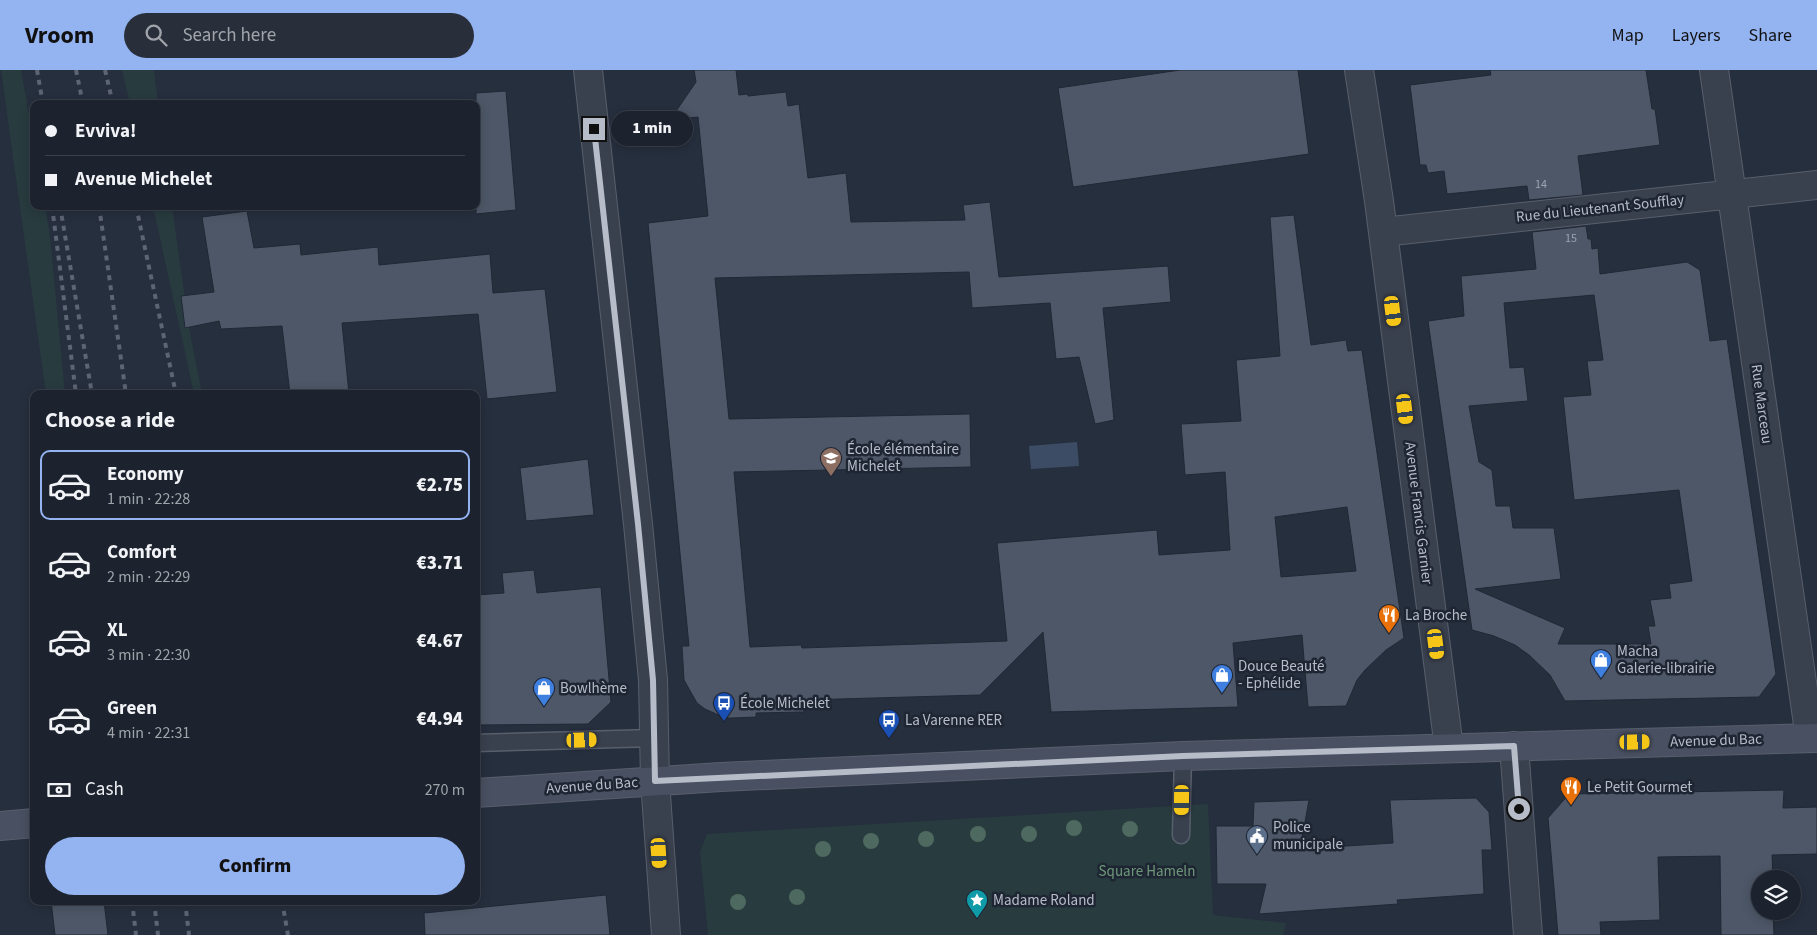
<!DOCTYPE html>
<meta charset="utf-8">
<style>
:root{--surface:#1c232e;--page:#292f3a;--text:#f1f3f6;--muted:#a0a4aa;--line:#3a404a;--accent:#93b3f1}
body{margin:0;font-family:"Source Sans 3",sans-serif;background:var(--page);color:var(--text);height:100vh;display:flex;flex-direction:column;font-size:19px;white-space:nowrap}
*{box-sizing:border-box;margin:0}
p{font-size:16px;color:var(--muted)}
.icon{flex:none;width:28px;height:28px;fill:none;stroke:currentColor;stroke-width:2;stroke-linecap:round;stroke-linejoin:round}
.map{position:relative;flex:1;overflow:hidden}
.sheet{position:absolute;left:30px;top:320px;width:450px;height:515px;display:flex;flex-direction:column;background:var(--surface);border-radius:10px;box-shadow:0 2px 12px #0003,0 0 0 1px var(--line)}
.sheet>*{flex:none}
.hud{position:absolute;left:30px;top:30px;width:450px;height:110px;border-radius:10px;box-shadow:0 2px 12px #0003,0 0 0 1px var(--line);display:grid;align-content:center;height:110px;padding:0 15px;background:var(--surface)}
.buttons{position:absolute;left:1751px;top:800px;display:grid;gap:10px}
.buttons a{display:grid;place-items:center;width:50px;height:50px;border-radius:50%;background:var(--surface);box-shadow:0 2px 12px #0003,0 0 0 1px var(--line);font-size:25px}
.end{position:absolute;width:22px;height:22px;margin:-11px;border:6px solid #b6bdc9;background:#111;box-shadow:0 0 0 2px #111}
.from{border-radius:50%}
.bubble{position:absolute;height:35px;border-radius:18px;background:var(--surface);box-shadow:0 2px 12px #0003,0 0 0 1px var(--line);font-size:16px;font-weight:800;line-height:35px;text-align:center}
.car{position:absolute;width:15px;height:30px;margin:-15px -8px;border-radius:6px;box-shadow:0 0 4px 1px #0007;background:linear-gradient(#f5c518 24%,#345 0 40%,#f5c518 0 76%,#345 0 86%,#f5c518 0)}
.hud b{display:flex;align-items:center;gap:18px;height:48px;font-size:19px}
.hud b+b{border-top:1px solid var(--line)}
.hud i{width:12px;height:12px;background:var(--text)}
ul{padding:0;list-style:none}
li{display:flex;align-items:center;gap:15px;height:70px;margin:0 10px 8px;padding:0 5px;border:2px solid transparent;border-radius:10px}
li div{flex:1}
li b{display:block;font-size:19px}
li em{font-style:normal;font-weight:800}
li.current{border-color:var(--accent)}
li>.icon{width:45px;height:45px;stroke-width:1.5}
h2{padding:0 15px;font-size:22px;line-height:60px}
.pay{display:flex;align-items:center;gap:12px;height:55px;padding:0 15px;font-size:19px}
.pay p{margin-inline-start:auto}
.primary-button{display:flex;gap:10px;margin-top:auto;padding:10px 15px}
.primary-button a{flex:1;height:58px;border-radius:30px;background:var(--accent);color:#111;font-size:20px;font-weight:800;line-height:58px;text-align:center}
header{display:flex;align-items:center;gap:30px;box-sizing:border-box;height:70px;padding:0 25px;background:var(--accent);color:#111}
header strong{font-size:24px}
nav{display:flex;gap:28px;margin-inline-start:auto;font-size:18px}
.search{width:350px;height:45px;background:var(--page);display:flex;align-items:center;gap:12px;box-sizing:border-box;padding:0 18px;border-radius:28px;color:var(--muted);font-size:19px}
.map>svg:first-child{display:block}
</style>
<header>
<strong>Vroom</strong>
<div class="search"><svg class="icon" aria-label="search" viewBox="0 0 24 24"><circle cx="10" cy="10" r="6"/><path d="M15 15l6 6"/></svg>Search here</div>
<nav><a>Map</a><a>Layers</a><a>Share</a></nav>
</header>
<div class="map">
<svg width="1817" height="865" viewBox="0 0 1817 865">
<rect width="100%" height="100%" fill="#262f3e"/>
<path fill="#283b3f" d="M 1,0 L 21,0 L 34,73 L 34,136 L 45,136 L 50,166 L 65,324 L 46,324 Z
M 122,0 L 154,0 L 158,34 L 130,34 Z
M 153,136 L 172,136 L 189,258 L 202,324 L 194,324 Z
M 1208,734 L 1213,845 L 1286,853 L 1283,865 L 708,865 L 700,782 L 707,764 Z"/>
<path fill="#3d4c65" d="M 1077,372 L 1079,396 L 1031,399 L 1029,376 Z"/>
<path fill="#4d5767" stroke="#212835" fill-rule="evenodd" d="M 694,0 L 736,0 L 739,25 L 748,24 L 748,26 L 786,22 L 788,36 L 799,34 L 808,108 L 846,103 L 851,152 L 965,150 L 963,135 L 990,132 L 999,207 L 1168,196 L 1171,232 L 1103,238 L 1114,350 L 1095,354 L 1079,287 L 1056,289 L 1050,233 L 972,238 L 969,202 L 715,208 L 729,349 L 970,344 L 971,397 L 734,402 L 750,577 L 801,575 L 802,578 L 1007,571 L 997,473 L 1157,460 L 1159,485 L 1230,480 L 1225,402 L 1185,405 L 1181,354 L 1241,351 L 1236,290 L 1280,286 L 1270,147 L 1294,145 L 1311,275 L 1346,270 L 1348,281 L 1362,280 L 1404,568 L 1386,580 L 1365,600 L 1357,610 L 1346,636 L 1308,637 L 1302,565 L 1233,573 L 1238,637 L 1051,642 L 1043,562 L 980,625 L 803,630 L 804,642 L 756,643 L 756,647 L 732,648 L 725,648 L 705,639 L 697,633 L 684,610 L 682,576 L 689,576 L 648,153 L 708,146 L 698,47 L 670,50 L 696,12 ZM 1347,437 L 1356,501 L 1281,507 L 1275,447 Z
M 1180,0 L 1298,0 L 1309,84 L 1073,117 L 1058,18 Z
M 1490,0 L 1646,0 L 1652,39 L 1655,39 L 1660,75 L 1578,86 L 1583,125 L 1529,130 L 1527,116 L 1447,124 L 1444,101 L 1428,103 L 1426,95 L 1420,95 L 1410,15 L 1491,5 Z
M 506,21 L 516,140 L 476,144 L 476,23 Z
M 247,141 L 254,178 L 300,174 L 301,185 L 378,177 L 379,195 L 490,184 L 493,223 L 545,219 L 557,322 L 487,329 L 478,244 L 342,253 L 349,324 L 290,324 L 282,256 L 221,259 L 219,251 L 185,258 L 181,226 L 214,222 L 202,147 Z
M 1586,156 L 1588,169 L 1591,169 L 1592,179 L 1598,178 L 1600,204 L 1687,192 L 1700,200 L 1710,271 L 1727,269 L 1776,604 L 1759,627 L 1565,631 L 1550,605 L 1529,585 L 1515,575 L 1494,566 L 1472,560 L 1428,251 L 1464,246 L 1461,206 L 1536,199 L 1532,162 ZM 1594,225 L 1603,290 L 1587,291 L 1591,325 L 1563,327 L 1574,430 L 1679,420 L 1692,511 L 1669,514 L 1671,528 L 1650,530 L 1655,556 L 1648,556 L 1651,574 L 1558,574 L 1565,558 L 1475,519 L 1561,509 L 1554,458 L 1513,458 L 1510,436 L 1496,436 L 1492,400 L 1479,392 L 1469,336 L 1528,331 L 1524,297 L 1510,298 L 1504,233 Z
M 588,389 L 594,445 L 526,451 L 520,398 Z
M 534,500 L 537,523 L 601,517 L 611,632 L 588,654 L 476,655 L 476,525 L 504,523 L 502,503 Z
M 1784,720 L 1783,738 L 1817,737 L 1817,784 L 1772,785 L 1773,809 L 1760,809 L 1760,841 L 1773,841 L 1774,865 L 1721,865 L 1720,786 L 1658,787 L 1660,850 L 1600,852 L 1601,865 L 1558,865 L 1548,748 L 1569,724 Z
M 1476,728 L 1489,742 L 1492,780 L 1482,780 L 1484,824 L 1397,830 L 1398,834 L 1259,844 L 1266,814 L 1217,814 L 1216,756 L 1253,756 L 1254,732 L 1309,730 L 1300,779 L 1393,773 L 1390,730 Z
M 606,825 L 610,865 L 425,865 L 424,843 Z
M 51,831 L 104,831 L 108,865 L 55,865 Z"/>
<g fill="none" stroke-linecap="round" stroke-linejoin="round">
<g stroke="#585f6c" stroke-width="19">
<path id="lane" d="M 476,673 L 654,668
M 1181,765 L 1183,686"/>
</g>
<g stroke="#585f6c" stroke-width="30">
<path id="street" d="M 588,0 L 638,454 L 653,610 L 655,711 L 666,865
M 1359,0 L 1379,131 L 1449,678
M 1714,0 L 1810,668
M 1383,162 L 1817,115
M 1514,676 L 1528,865"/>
</g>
<g stroke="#585f6c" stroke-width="30">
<path id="secondary" d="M 476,723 L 721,707 L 1183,686 L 1817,668
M 0,756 L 34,753"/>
</g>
<use href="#lane" stroke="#3a414e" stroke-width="16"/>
<use href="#street" stroke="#3a414e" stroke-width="28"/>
<use href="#secondary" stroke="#495061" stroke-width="28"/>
<path stroke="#5d6574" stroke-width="4" stroke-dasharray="5 5" stroke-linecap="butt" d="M 37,0 L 43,34
M 76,0 L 83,34
M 105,0 L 113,34
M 52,136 L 76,324
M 60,136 L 92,324
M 99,136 L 126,324
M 136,136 L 176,324
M 132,831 L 136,865
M 154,831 L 158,865
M 185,831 L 189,865
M 282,831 L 288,865"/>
</g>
<g fill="#4e695f">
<circle cx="1074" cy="758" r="8"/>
<circle cx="1130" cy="759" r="8"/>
<circle cx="978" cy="764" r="8"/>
<circle cx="1029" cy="764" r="8"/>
<circle cx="926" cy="769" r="8"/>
<circle cx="871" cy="771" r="8"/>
<circle cx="823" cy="779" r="8"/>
<circle cx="797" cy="827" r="8"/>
<circle cx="738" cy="832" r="8"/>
</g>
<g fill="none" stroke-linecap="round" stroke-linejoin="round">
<path stroke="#b6bdc9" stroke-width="6" d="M 594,59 L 638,454 L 653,610 L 655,711 L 1183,686 L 1514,676 L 1519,739"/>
</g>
<defs>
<g id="school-pin" transform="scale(1.125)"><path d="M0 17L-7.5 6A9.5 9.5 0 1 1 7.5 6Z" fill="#8d6e63" stroke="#1f2633"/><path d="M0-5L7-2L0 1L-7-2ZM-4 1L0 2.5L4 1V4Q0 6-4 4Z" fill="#fff"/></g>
<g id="restaurant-pin" transform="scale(1.125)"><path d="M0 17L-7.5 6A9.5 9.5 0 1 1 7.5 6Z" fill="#e8710a" stroke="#1f2633"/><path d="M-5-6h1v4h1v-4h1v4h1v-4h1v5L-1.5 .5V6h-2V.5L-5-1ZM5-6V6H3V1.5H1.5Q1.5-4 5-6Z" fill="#fff"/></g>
<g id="shop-pin" transform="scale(1.125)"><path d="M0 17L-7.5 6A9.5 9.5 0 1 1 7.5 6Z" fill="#3f7fe0" stroke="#1f2633"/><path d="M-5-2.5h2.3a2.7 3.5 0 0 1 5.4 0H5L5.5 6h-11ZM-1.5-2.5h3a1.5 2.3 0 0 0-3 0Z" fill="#fff"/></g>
<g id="bus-pin" transform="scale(1.125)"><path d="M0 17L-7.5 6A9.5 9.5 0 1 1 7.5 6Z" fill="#1a4fb4" stroke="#1f2633"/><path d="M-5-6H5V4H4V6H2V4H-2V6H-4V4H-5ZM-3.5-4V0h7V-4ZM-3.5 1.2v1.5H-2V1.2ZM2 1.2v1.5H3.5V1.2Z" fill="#fff"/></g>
<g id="civic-pin" transform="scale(1.125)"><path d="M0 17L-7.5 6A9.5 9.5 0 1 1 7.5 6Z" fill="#5c6f8a" stroke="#1f2633"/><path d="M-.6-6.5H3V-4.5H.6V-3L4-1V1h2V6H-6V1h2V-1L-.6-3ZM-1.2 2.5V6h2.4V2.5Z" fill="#fff"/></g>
<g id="sight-pin" transform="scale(1.125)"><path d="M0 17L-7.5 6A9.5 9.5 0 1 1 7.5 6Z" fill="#0f9aa8" stroke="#1f2633"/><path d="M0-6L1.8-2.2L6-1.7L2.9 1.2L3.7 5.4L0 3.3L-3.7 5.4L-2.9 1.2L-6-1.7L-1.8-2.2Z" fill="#fff"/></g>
</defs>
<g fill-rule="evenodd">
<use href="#school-pin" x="831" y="388"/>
<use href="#restaurant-pin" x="1389" y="545"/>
<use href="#shop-pin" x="1601" y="590"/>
<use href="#shop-pin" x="1222" y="605"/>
<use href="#shop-pin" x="544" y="618"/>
<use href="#bus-pin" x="724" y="633"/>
<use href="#bus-pin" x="889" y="650"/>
<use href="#restaurant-pin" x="1571" y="717"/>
<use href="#civic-pin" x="1257" y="766"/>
<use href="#sight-pin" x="977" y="830"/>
</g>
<g text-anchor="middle" stroke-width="5" stroke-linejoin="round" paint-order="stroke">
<g font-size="12" fill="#9ca4b0">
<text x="1541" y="118">14</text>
<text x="1571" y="172">15</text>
</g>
<g font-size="15" fill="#b6bdc9" stroke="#1f2633">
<text transform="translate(1600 138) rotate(-6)" y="5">Rue du Lieutenant Soufflay</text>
<text transform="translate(1762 334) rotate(82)" y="5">Rue Marceau</text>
<text transform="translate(1419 443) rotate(83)" y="5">Avenue Francis Garnier</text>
<text transform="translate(1716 670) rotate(-2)" y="5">Avenue du Bac</text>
<text transform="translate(592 715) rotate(-4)" y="5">Avenue du Bac</text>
</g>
<g font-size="15" fill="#b6bdc9" stroke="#1f2633" text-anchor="start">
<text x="847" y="384">École élémentaire<tspan x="847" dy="17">Michelet</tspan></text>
<text x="1405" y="550">La Broche</text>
<text x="1617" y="586">Macha<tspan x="1617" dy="17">Galerie-librairie</tspan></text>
<text x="1238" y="601">Douce Beauté<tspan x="1238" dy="17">- Ephélide</tspan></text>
<text x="560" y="623">Bowlhème</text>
<text x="740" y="638">École Michelet</text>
<text x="905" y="655">La Varenne RER</text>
<text x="1587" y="722">Le Petit Gourmet</text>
<text x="1273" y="762">Police<tspan x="1273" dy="17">municipale</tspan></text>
<text x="993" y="835">Madame Roland</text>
</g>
<g font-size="15" fill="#6f987a" stroke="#1f2633">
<text x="1147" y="806">Square Hameln</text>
</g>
</g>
</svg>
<div class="buttons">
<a><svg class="icon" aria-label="layers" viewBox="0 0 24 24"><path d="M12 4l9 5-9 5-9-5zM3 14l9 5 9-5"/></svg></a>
</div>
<i class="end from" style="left:1519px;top:739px"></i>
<i class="end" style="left:594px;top:59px"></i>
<div class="bubble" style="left:611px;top:41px;width:82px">1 min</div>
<i class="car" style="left:1393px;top:241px;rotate:173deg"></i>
<i class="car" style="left:1405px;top:339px;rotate:173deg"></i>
<i class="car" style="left:1436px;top:574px;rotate:173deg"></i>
<i class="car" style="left:582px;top:670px;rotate:88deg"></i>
<i class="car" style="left:1635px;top:672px;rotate:89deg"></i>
<i class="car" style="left:1182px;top:730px;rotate:181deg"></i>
<i class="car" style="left:659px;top:783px;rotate:176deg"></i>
<div class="hud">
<b><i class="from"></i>Evviva!</b>
<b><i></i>Avenue Michelet</b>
</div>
<section class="sheet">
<h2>Choose a ride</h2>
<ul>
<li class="current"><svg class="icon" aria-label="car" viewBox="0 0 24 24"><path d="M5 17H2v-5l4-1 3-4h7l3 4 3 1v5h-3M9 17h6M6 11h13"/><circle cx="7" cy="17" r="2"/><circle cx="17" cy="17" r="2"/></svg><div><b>Economy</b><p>1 min · 22:28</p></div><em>€2.75</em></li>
<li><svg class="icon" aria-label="car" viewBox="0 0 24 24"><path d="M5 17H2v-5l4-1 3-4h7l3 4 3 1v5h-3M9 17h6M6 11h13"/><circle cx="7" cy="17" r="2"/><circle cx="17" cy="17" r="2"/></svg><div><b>Comfort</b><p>2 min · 22:29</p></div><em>€3.71</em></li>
<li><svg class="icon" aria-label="car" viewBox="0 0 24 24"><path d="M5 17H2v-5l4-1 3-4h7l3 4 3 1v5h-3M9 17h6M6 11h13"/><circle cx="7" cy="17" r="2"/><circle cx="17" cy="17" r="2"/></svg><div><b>XL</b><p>3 min · 22:30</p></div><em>€4.67</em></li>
<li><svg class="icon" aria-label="car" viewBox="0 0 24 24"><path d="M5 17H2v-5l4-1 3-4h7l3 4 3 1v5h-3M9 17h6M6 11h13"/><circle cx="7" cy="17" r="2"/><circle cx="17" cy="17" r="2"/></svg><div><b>Green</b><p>4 min · 22:31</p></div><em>€4.94</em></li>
</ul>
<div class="pay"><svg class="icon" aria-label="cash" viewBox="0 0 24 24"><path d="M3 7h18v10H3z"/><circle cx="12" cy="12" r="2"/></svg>Cash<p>270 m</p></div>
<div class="primary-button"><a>Confirm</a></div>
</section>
</div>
